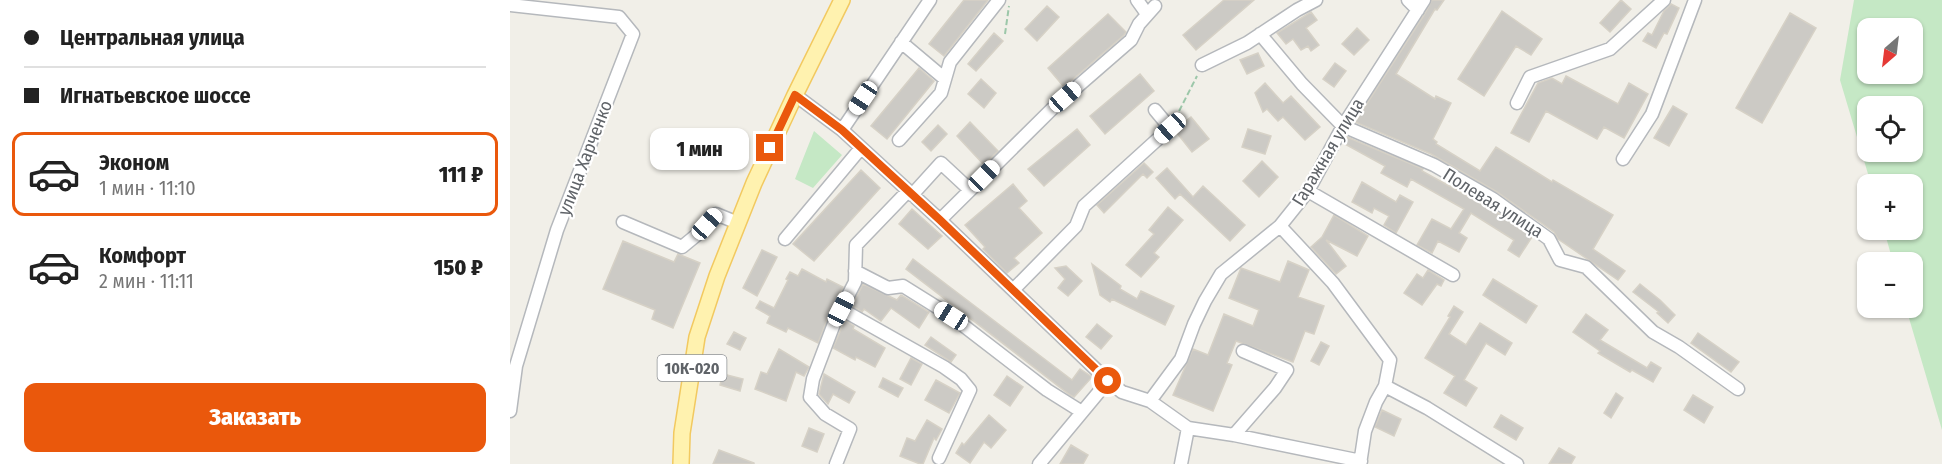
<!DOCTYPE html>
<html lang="ru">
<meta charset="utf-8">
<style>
:root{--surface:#fff;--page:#f6f6f6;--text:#222;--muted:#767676;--line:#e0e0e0;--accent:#ea580c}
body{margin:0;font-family:"Fira Sans Condensed",sans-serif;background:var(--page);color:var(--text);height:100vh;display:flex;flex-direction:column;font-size:22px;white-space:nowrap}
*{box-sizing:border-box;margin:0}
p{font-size:20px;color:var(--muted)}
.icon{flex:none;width:33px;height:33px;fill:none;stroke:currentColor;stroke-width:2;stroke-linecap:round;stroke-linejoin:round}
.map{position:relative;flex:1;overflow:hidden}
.panel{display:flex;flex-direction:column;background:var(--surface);width:510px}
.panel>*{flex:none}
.hud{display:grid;align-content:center;height:132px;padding:0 24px;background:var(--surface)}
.needle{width:39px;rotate:208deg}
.buttons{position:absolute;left:1347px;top:18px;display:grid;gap:12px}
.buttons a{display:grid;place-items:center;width:66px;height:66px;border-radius:12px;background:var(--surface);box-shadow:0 2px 4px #0004;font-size:30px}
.end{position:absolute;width:27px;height:27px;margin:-14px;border:8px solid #ea580c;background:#fff;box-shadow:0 0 0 3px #fff}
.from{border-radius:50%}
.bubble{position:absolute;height:42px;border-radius:12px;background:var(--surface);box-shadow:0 2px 4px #0004;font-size:20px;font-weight:800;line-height:42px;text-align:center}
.car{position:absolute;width:18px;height:36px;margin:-18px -9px;border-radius:8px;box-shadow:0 0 4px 2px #0007;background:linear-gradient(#fff 24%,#345 0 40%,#fff 0 76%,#345 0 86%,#fff 0)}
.hud b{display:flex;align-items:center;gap:21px;height:57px;font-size:22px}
.hud b+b{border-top:2px solid var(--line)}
.hud i{width:15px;height:15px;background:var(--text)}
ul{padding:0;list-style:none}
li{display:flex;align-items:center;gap:18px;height:84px;margin:0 12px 9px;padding:0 12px;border:3px solid transparent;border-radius:12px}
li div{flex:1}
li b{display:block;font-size:22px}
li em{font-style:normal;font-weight:800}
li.current{border-color:var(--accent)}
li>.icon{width:54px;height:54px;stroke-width:1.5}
.action{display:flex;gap:12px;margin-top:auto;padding:12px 24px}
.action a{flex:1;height:69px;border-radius:12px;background:var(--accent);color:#fff;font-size:24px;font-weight:800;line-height:69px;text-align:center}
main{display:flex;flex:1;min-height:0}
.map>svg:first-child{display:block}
</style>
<main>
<section class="panel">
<div class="hud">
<b><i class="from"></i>Центральная улица</b>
<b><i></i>Игнатьевское шоссе</b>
</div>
<ul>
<li class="current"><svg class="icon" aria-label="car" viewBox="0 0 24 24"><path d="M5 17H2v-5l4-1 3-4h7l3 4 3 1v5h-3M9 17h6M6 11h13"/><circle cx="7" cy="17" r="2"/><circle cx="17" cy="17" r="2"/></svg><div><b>Эконом</b><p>1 мин · 11:10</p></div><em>111 ₽</em></li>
<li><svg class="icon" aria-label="car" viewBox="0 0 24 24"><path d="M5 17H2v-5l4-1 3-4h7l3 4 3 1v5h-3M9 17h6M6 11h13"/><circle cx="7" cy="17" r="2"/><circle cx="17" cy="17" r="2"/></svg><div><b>Комфорт</b><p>2 мин · 11:11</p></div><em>150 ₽</em></li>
</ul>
<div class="action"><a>Заказать</a></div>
</section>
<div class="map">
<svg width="1432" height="464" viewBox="0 0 1432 464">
<rect width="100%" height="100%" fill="#f1efe8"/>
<path fill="#c5e8c5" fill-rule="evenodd" d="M 1344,0 L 1432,0 L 1432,430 L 1396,308 L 1402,308 L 1402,262 L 1383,262 L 1374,230 L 1402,230 L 1402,184 L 1361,184 L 1330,80 ZM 1402,28 L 1402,74 L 1358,74 L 1358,28 ZM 1402,106 L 1402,152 L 1358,152 L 1358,106 Z
M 304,131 L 332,155 L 303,188 L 285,179 Z"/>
<path fill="#cccac5" stroke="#d6d1c6" stroke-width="1.5" d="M 454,0 L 478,0 L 434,56 L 419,44 Z
M 714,0 L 744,0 L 686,50 L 673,35 Z
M 922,0 L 934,0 L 927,10 L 925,9 L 886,74 L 925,99 L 926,96 L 941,103 L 923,139 L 927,142 L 926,144 L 970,171 L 986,147 L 1042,182 L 1043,180 L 1103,215 L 1083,249 L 1115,271 L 1108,280 L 1048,239 L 1044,232 L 987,192 L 921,154 L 845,122 L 914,15 Z
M 1111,0 L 1121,9 L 1100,32 L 1090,23 Z
M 1161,4 L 1169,8 L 1157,34 L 1154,33 L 1146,48 L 1133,41 L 1138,33 L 1142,35 L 1154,11 Z
M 537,6 L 549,17 L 527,41 L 515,29 Z
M 992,11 L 1032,39 L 1021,55 L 1006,46 L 974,96 L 948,79 Z
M 801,12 L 807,20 L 796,28 L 809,45 L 801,51 L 798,46 L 791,50 L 783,39 L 776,44 L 767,33 Z
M 1280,13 L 1306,28 L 1252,123 L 1226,108 Z
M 598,14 L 616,32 L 614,35 L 554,87 L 538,68 Z
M 847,28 L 859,40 L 844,55 L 832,44 Z
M 484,33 L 493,41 L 466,71 L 458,64 Z
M 748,53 L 754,66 L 737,74 L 730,60 Z
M 825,63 L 836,71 L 824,87 L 813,79 Z
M 409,68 L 424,81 L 377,139 L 361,126 Z
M 630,74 L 644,91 L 595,134 L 580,116 Z
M 1056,76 L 1108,104 L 1119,83 L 1138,94 L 1114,138 L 1094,127 L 1087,139 L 1036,111 L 1019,142 L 1001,133 L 1028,83 L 1042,78 L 1052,84 Z
M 471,79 L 486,93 L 474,108 L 458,94 Z
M 755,83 L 773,103 L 781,96 L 810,127 L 795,140 L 773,117 L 768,121 L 757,109 L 753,112 L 745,93 Z
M 1163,106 L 1177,114 L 1159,146 L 1144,138 Z
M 681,117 L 699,139 L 682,152 L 667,133 L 668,127 Z
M 460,122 L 488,151 L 474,165 L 447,136 Z
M 428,125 L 437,134 L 421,151 L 412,142 Z
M 567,129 L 580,145 L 534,186 L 518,169 Z
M 738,129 L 761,136 L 755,154 L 732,147 Z
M 837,137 L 913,169 L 912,171 L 988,213 L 1022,237 L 1009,257 L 998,250 L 1004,240 L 961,213 L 949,233 L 957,238 L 949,252 L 928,241 L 922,253 L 907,245 L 922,219 L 941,229 L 954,209 L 901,179 L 897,187 L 871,173 L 875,166 L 833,143 Z
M 752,161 L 768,177 L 749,197 L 733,181 Z
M 634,163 L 643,172 L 637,178 L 633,174 L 594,213 L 587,205 Z
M 657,168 L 683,197 L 693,186 L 735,225 L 720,241 L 670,194 L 665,199 L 646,178 Z
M 351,170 L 370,188 L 304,261 L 283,244 Z
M 852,182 L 886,202 L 890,195 L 903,202 L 886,233 L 874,225 L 879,216 L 864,208 L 862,213 L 842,202 Z
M 503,184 L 517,201 L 509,208 L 532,233 L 504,258 L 509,263 L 497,273 L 473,249 L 475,247 L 455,225 Z
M 658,207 L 673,220 L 644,253 L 649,257 L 631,277 L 616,265 L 644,234 L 639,230 Z
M 402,209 L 432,236 L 418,249 L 389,224 Z
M 824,215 L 858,236 L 847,256 L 816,240 L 836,266 L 826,274 L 801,247 L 812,237 Z
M 113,241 L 164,262 L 168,254 L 190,263 L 163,328 L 142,319 L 145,310 L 93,289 Z
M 252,250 L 267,257 L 247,296 L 233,288 Z
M 403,259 L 562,380 L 570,369 L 582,377 L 564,397 L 560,395 L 396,269 Z
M 778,261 L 799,270 L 788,297 L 814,306 L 804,334 L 795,331 L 783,362 L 726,341 L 717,363 L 722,365 L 703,411 L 663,395 L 683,349 L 698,355 L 714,314 L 743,326 L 749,310 L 719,298 L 731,268 L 770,282 Z
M 582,264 L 611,286 L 610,289 L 627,299 L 631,291 L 664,306 L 655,325 L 602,299 L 600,302 L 590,295 Z
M 556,266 L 572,281 L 558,296 L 548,288 L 555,279 L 545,268 Z
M 292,269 L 316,282 L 317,279 L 333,287 L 318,317 L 308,343 L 278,328 L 276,332 L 257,323 L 260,316 L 246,308 L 250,301 L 264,308 L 278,280 L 276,279 L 280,272 L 288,276 Z
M 918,270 L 934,280 L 931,286 L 927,284 L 912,305 L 894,293 L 907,274 L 913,278 Z
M 983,279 L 1027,306 L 1016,323 L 973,295 Z
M 353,284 L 387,300 L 391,295 L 419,312 L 409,328 L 381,308 L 371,321 L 354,309 L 352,312 L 342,306 Z
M 1130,284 L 1150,300 L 1165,315 L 1158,323 L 1147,313 L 1149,312 L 1123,292 Z
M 944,306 L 953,312 L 939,334 L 956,345 L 970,323 L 1002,343 L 995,355 L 976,343 L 954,380 L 967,388 L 956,406 L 934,393 L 945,376 L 915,358 L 940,317 L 938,316 Z
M 1076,314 L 1098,330 L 1090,340 L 1137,368 L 1141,362 L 1151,368 L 1143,382 L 1122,370 L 1120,372 L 1088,353 L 1090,351 L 1063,332 Z
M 335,320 L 344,326 L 343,329 L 375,348 L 365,367 L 346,357 L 345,360 L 323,348 Z
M 587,324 L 602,336 L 591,349 L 576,337 Z
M 224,332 L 236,338 L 230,350 L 217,344 Z
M 1188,333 L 1229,362 L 1221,372 L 1181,343 Z
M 421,337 L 446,355 L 441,362 L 415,345 Z
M 811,342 L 819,346 L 809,365 L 801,361 Z
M 269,349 L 299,367 L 294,376 L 286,372 L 276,401 L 245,389 L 251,372 L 257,374 Z
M 401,358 L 412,364 L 401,385 L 390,379 Z
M 213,374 L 233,379 L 230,391 L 210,385 Z
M 314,374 L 345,392 L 339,403 L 323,394 L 318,404 L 309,394 Z
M 497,376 L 513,387 L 500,406 L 484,395 Z
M 373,378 L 393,388 L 388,397 L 369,387 Z
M 426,380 L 450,393 L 439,413 L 415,400 Z
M 1106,393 L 1113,398 L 1101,418 L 1094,413 Z
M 1183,395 L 1203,407 L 1194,423 L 1174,410 Z
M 872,410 L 891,419 L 884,436 L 865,427 Z
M 479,415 L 496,430 L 481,448 L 474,442 L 460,463 L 446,453 L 452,443 L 454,445 Z
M 991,415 L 1013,428 L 1006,440 L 984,427 Z
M 417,420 L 432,429 L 426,440 L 424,438 L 413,464 L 410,464 L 390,456 L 397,438 L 405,441 Z
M 299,428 L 314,434 L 307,452 L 292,446 Z
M 561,445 L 578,455 L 573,464 L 550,464 Z
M 1049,448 L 1065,457 L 1061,464 L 1039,464 Z
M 209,450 L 244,463 L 244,464 L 203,464 Z"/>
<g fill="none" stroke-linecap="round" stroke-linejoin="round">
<g stroke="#b5b8bc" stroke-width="15">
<path id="minor" d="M 627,0 L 637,14
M 898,0 L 908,10
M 0,5 L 109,17 L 123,34 L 47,230 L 6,366 L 0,411
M 750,34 L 792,84 L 833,126 L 924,165 L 983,199 L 1039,239 L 1050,260 L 1076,267 L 1143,332 L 1169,347 L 1228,389
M 391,42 L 435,79
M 692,65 L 737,43 L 787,10 L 806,0
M 285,95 L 332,130 L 430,220 L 598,381 L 612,392 L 640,401 L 678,428 L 724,435 L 851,461
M 1007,103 L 1020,77 L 1100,49 L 1154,0
M 332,130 L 420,0
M 389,140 L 431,93 L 440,62 L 489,0
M 1113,159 L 1142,114 L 1185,0
M 798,191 L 943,275
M 402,195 L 431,163 L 460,190
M 430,220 L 545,106 L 621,40 L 629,24 L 645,6
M 113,222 L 172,247 L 189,233 L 206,214 L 228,223
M 770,226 L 823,283 L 880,360 L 875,386 L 917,408 L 1007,464
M 275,239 L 351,148
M 345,271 L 378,288 L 393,286 L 441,316 L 537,390 L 572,412
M 503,290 L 566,226 L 574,206 L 660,128 L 645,110
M 331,309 L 434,367 L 451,379 L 460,390 L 429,458
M 640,401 L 671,359 L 684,324 L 695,301 L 711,274 L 770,226 L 798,191 L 833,126 L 914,0
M 724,435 L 765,388 L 777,370 L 733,351
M 326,464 L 340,429 L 315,414 L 300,397 L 303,379 L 325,321 L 345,282 L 346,245 L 398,191
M 529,464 L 598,381
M 671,464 L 678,428
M 850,464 L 855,431 L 866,402 L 875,386"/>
</g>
<g stroke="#f2c960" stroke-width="18">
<path id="major" d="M 171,464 L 172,433 L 187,337 L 207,276 L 244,183 L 285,95 L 332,0"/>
</g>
<path stroke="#9cc7a9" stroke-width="2" stroke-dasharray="6 3" stroke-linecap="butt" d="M 495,34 L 499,6
M 665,119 L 687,76"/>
<use href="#minor" stroke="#fff" stroke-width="12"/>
<use href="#major" stroke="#fff2af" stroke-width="15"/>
</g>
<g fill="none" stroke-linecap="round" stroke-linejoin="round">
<path stroke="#ea580c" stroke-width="8" d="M 260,148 L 285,95 L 332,130 L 430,220 L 598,381"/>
</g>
<g text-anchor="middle" stroke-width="4.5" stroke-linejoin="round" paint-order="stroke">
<rect fill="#fff" stroke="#8f9295" stroke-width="1.5" x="147.5" y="355" width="69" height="26" rx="4.5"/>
<g font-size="16" font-weight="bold" fill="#5f6368">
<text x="182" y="374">10К-020</text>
</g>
<g font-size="18" fill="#5f6368" stroke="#fff">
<text transform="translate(818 152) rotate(-59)" y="6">Гаражная улица</text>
<text transform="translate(75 158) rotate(-69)" y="6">улица Харченко</text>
<text transform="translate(983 203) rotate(32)" y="6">Полевая улица</text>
</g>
</g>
</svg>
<div class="buttons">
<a><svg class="needle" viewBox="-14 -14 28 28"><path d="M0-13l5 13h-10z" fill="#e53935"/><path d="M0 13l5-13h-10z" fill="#767676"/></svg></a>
<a><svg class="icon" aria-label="locate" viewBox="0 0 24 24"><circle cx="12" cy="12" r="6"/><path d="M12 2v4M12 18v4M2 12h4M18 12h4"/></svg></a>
<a>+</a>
<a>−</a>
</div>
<i class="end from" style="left:598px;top:381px"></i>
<i class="end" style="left:260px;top:148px"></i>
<div class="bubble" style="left:140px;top:128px;width:99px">1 мин</div>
<i class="car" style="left:555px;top:97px;rotate:49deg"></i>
<i class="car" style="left:353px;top:98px;rotate:214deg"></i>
<i class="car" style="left:660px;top:128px;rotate:228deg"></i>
<i class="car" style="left:474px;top:176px;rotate:45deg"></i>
<i class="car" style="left:197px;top:224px;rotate:42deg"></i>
<i class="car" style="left:331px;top:309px;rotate:27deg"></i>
<i class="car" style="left:441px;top:316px;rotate:302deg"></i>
</div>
</main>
